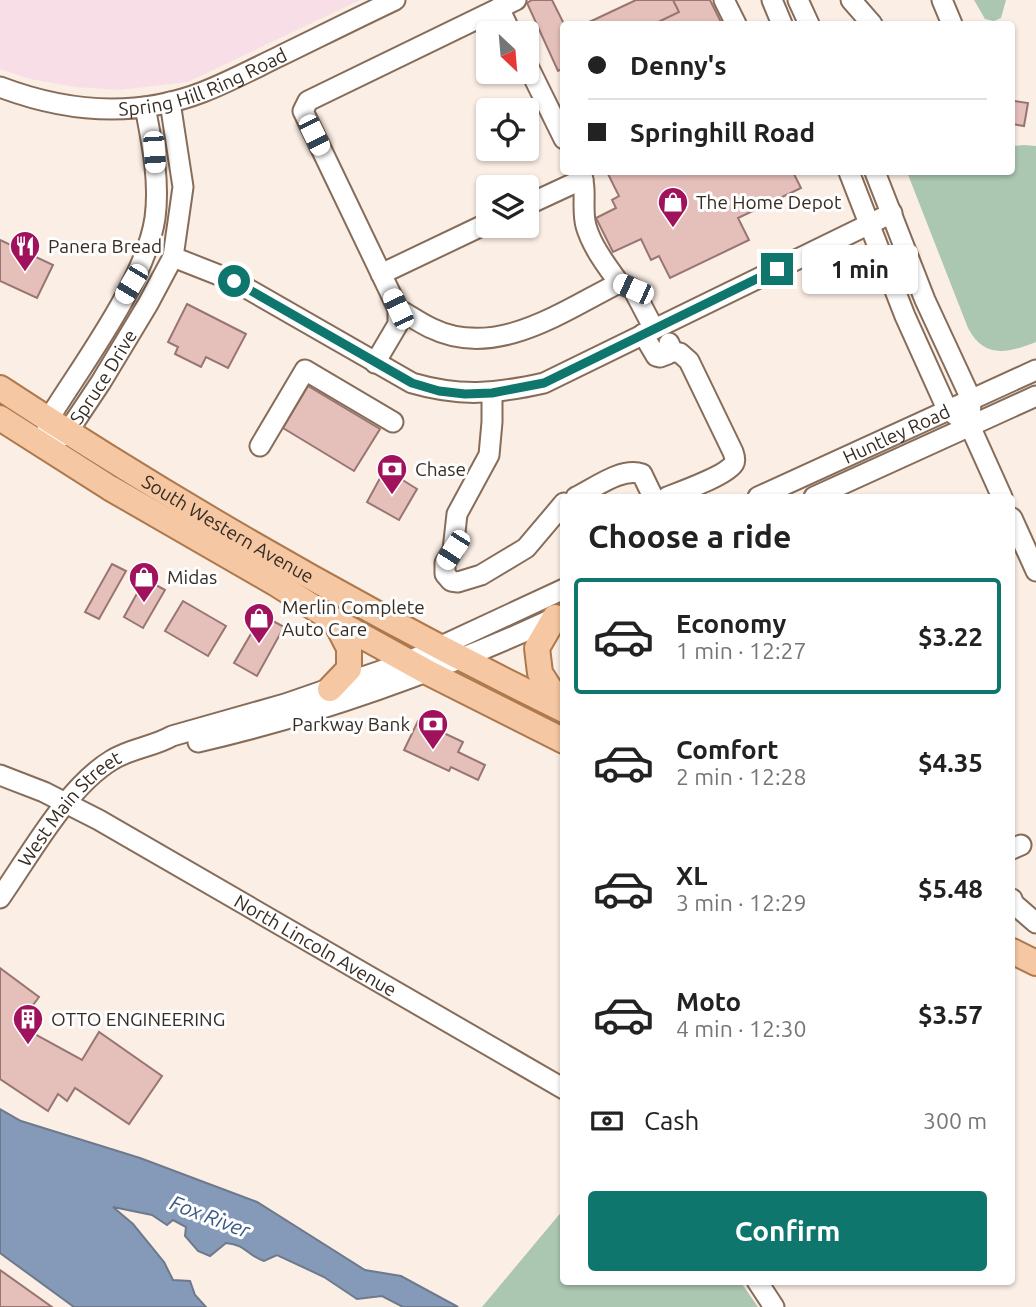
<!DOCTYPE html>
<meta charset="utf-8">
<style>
:root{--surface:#fff;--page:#f6f6f6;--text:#222;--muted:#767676;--line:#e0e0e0;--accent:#0f766e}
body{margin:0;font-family:Ubuntu,sans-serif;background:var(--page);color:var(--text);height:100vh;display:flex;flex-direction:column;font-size:26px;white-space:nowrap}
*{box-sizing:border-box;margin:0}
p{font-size:23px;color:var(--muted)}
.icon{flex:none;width:38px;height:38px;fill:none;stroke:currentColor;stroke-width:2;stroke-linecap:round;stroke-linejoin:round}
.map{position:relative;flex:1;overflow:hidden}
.sheet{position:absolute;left:560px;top:494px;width:455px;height:791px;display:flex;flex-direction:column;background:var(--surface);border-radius:7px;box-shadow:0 2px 5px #0004}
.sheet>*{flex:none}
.banner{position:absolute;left:560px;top:21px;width:455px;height:154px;border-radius:7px;box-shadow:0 2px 5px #0004;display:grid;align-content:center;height:154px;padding:0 28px;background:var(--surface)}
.needle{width:46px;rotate:154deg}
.tools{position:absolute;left:476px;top:21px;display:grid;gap:14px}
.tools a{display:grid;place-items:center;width:63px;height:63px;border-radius:7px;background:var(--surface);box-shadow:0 2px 5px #0004;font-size:35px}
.end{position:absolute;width:32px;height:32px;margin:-16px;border:9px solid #0f766e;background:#fff;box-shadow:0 0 0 4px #fff}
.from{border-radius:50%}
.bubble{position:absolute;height:49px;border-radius:7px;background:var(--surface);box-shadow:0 2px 5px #0004;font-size:23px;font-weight:700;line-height:49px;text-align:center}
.car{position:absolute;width:21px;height:42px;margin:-21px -10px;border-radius:9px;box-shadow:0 0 5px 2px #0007;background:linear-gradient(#fff 24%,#345 0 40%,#fff 0 76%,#345 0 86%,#fff 0)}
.banner b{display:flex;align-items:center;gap:24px;height:66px;font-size:26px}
.banner b+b{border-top:2px solid var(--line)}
.banner i{width:18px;height:18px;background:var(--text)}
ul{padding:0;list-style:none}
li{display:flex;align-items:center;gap:21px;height:116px;margin:0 14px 10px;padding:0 14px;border:4px solid transparent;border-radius:7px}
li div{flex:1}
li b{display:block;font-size:26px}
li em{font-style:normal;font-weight:700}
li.selected{border-color:var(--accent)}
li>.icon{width:63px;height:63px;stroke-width:1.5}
h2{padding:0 28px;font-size:32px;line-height:84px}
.pay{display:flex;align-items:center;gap:18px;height:77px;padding:0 28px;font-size:26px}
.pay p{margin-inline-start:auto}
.button{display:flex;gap:14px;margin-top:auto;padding:14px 28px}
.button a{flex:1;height:80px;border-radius:7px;background:var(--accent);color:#fff;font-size:28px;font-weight:700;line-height:80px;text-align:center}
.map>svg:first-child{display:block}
</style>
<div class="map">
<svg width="1036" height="1307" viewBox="0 0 1036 1307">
<rect width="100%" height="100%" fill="#faeee5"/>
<path fill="#f8dfe7" d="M 0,0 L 360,0 L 188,82 L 119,90 L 75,87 L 30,79 L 0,69 Z"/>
<path fill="#abc6b1" d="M 974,0 L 1006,0 L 1001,18 L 994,21 L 985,19 Z
M 1024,145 L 1036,146 L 1036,342 C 1008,353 984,359 968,328 L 907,172 L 1012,172 L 1012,146 Z
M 563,1210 L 564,1281 L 740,1281 L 758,1307 L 482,1307 Z"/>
<path fill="#859ab8" stroke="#6e798b" stroke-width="2" d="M 0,1109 L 21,1121 L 140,1158 L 257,1202 L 365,1270 L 401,1276 L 458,1307 L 403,1307 L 382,1296 L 357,1299 L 324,1277 L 277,1255 L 264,1261 C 246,1255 247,1245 226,1243 L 210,1256 L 198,1251 L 185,1236 L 186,1227 L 173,1220 L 167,1225 L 152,1215 L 113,1207 L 133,1224 L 164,1262 L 173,1280 L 190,1281 L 195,1295 L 206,1307 L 74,1307 L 0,1253 Z"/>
<path fill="#e5bfba" stroke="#987571" stroke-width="2" d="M 532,0 L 552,0 L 564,24 L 564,68 L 558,71 L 527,3 Z
M 636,0 L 673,0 L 679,12 L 654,24 L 585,24 Z
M 673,0 L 710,0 L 722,24 L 654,24 L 679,12 Z
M 1014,101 L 1028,103 L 1024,126 L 1012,124 Z
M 607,172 L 793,172 L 801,188 L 738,218 L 749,240 L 670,278 L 659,256 L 651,260 L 641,239 L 613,252 L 596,218 L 616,208 L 612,200 L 619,196 Z
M 0,240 L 53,265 L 37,298 L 0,281 Z
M 187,304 L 246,334 L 228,368 L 206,357 L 201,367 L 175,354 L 178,347 L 168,342 Z
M 308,386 L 380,429 L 354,471 L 283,428 Z
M 385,469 L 417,489 L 399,520 L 367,502 Z
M 112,564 L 126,571 L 99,619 L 85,612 Z
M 145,579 L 165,590 L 143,628 L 124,617 Z
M 183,601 L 226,626 L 208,656 L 165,631 Z
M 262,615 L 284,627 L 257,676 L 234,663 Z
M 418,721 L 463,742 L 458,752 L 485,765 L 478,780 L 451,767 L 449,771 L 404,750 Z
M 0,968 L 39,997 L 18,1025 L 82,1060 L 99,1032 L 162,1076 L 129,1124 L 75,1088 L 67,1101 L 58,1094 L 48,1111 L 0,1079 Z
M 0,1270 L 52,1307 L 0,1307 Z"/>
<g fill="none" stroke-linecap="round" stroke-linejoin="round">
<g stroke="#876d59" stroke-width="23">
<g id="minor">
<path d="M 724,0 L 736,24"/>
<path d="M 772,0 L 782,24"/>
<path d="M 798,0 L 809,24"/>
<path d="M 851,0 L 872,24"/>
<path d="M 942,0 L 952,24"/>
<path d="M 499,8 L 511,33"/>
<path d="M 527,64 L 564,139"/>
<path id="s1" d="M 0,87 C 66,112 136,118 203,92 C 229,82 255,68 280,56 C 319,37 357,18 395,0"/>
<path d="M 580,172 C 588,188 581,208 586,226 C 592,247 607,266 619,283"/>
<path d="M 849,172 L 905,316 L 947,409 L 958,417"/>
<path d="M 875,172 L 925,300 L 971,399 L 970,426 L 1002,497"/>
<path d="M 527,205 L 583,179"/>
<path d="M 173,257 L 234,281 L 412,383 C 460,397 495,394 544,383 L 892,213"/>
<path d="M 381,274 L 488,223"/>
<path d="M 398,309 C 409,315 420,323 431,328 C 496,360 563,311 619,283 L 633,289 L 654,329"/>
<path d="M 643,334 L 656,356 L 660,357 L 668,354 L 671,348 L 669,343"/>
<path d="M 375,363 L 398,324 L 398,309 L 303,111 L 308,101 L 516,0"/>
<path d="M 492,393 L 492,422 L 489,455 L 457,514 L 453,550 L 445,563 L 445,574 L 451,581 L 458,582 L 481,575 L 526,548 L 564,503"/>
<path d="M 47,432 L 48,420 C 82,365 146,280 155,218 C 160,181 152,143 145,107"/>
<path d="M 260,446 L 305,370 L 393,422"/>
<path id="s2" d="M 45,447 L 67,433 L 101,382 L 148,304 L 173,257 L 183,187 L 170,102"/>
<path d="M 576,497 C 595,488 621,467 642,474 L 653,497"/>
<path d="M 667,497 C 680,492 730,474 734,463 C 736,460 734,455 733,452 L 689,361 L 680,353 L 670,351"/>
<path id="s3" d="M 758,497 L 1036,370"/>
<path d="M 814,497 L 1036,396"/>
<path d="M 1012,518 L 1036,571"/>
<path d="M 198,742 C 324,713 442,670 559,616"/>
<path id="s4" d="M 0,775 L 44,792 L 99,820 L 564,1089"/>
<path d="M 1012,849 L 1021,845"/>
<path id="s5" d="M 0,898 C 30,855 67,787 112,760 C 131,748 153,747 172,736 L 285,704 L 409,661 L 564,589"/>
<path d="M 1012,899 L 1014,904 L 1036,923"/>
<path d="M 757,1281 L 774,1307"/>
</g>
</g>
<g stroke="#ae784d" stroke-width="28">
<g id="major">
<path id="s6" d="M 0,388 C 181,507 370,615 564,710"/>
<path d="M 0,418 L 110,488 L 275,583 L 335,621 L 427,672 L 564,741"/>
<path d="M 555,617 L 537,648 L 540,673 L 563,709"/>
<path d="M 330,689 L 349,669 L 349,648 L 335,621"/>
<path d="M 1012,951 L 1036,963"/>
</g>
</g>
<use href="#minor" stroke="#fff" stroke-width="19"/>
<use href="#major" stroke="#f5c7a2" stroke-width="24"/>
</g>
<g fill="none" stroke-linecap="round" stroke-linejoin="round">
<path stroke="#0f766e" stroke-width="9" d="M 234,281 L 412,383 L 439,391 L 465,394 L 492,393 L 544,383 L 777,269"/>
</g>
<defs>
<g id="shop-pin" transform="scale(1.575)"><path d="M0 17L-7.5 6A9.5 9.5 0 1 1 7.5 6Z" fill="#a0135c" stroke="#fefefe"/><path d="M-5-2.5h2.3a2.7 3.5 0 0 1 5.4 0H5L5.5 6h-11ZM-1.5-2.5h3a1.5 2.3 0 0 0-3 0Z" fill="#fff"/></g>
<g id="restaurant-pin" transform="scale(1.575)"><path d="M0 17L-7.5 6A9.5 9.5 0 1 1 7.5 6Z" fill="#a0135c" stroke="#fefefe"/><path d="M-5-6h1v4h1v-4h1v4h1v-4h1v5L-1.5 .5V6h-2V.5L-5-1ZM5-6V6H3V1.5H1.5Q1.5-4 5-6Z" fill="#fff"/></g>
<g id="bank-pin" transform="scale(1.575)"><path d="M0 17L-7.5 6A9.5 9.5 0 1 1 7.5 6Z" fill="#a0135c" stroke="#fefefe"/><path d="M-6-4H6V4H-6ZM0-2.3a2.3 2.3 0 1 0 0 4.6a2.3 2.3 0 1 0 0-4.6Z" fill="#fff"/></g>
<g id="building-pin" transform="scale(1.575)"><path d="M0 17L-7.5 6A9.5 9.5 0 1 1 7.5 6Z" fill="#a0135c" stroke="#fefefe"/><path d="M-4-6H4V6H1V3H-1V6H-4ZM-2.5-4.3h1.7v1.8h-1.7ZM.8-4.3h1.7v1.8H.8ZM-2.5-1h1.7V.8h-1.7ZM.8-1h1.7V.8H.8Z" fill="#fff"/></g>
</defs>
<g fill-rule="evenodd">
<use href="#shop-pin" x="673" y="202"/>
<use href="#restaurant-pin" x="25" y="246"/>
<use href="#bank-pin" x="392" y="469"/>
<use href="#shop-pin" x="144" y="577"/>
<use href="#shop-pin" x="259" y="618"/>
<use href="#bank-pin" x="433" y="724"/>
<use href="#building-pin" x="28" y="1019"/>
</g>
<g text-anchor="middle" stroke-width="6" stroke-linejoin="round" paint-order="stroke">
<g font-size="19" fill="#372c23" stroke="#fefefe">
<text dy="7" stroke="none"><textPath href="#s1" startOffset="210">Spring Hill Ring Road</textPath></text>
<text dy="7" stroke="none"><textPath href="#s2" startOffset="93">Spruce Drive</textPath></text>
<text dy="7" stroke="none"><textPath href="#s3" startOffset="152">Huntley Road</textPath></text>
<text dy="7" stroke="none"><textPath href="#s6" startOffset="268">South Western Avenue</textPath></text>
<text dy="7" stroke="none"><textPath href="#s5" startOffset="114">West Main Street</textPath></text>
<text dy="7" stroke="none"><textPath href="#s4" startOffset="359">North Lincoln Avenue</textPath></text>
</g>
<g font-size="19" fill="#372c23" stroke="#fefefe" text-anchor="start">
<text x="696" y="209">The Home Depot</text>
<text x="48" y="253">Panera Bread</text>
<text x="415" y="476">Chase</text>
<text x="167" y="584">Midas</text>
<text x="282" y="614">Merlin Complete<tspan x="282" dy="22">Auto Care</tspan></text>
<text x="410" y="731" text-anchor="end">Parkway Bank</text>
<text x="51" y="1026">OTTO ENGINEERING</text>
</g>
<g font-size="21" font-style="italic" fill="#395883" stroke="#fefefe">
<text transform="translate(210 1217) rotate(21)" y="7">Fox River</text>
</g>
</g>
</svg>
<div class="tools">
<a><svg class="needle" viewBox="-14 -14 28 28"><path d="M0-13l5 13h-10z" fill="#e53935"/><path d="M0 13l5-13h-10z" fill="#767676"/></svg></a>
<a><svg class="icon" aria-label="locate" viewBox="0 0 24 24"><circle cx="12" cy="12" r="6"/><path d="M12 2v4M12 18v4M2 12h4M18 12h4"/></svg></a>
<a><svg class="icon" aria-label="layers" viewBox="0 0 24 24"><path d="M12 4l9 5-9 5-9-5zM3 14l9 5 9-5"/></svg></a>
</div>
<i class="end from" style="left:234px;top:281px"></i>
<i class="end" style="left:777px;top:269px"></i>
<div class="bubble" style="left:802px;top:245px;width:116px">1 min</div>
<i class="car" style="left:314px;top:135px;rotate:154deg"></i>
<i class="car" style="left:154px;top:152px;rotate:176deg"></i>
<i class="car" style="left:131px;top:284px;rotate:211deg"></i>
<i class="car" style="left:633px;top:289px;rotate:294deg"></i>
<i class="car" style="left:398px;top:309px;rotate:335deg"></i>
<i class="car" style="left:453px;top:550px;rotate:213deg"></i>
<div class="banner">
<b><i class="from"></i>Denny's</b>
<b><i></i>Springhill Road</b>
</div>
<section class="sheet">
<h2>Choose a ride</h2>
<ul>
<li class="selected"><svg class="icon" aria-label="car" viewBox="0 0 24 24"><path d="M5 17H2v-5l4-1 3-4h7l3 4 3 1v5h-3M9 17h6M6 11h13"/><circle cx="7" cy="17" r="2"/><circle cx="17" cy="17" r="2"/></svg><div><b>Economy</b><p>1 min · 12:27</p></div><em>$3.22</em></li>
<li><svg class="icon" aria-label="car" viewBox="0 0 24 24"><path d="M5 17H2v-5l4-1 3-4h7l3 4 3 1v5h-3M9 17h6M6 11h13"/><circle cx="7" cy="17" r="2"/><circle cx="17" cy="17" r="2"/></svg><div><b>Comfort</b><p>2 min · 12:28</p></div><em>$4.35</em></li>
<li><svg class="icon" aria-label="car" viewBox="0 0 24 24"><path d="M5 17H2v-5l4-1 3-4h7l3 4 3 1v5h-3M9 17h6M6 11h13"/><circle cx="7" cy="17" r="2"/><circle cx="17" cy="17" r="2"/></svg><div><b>XL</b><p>3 min · 12:29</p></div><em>$5.48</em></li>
<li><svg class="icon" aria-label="car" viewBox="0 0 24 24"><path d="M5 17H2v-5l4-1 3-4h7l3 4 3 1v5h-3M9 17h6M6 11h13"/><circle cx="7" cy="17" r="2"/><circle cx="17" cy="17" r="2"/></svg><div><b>Moto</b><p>4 min · 12:30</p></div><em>$3.57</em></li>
</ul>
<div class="pay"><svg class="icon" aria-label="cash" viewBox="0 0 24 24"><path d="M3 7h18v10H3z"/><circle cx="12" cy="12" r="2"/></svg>Cash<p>300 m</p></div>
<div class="button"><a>Confirm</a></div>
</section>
</div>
